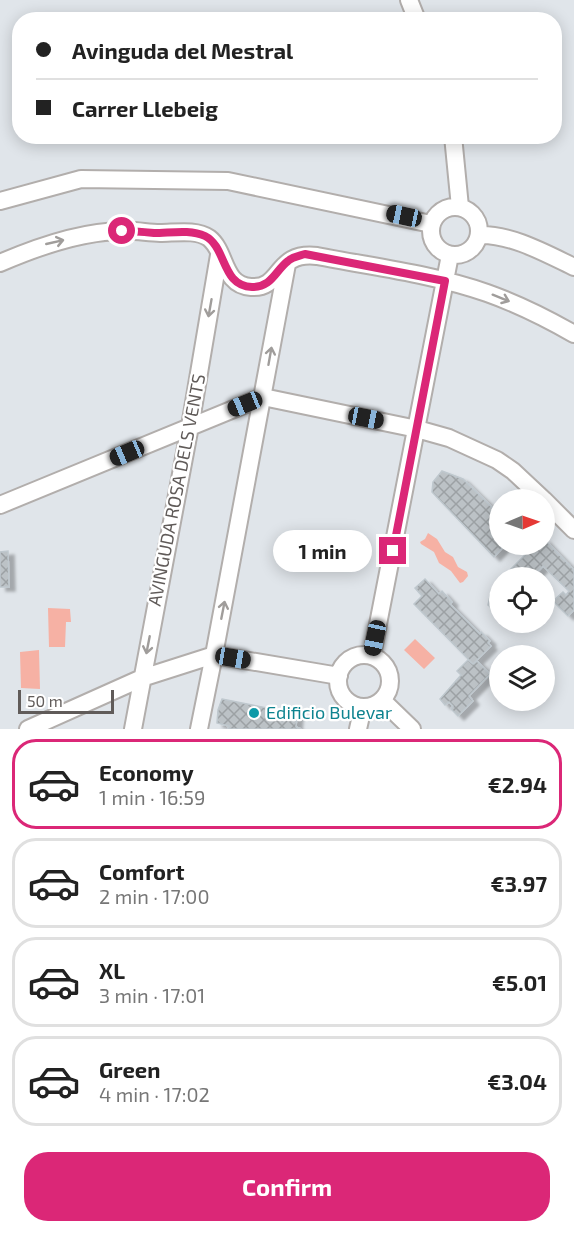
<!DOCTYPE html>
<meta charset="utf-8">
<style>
:root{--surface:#fff;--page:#f2f2f2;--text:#222;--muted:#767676;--line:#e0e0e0;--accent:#db2777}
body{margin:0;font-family:"Exo 2",sans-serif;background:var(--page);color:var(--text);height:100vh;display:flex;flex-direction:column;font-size:22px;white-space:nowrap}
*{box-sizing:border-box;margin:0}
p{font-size:20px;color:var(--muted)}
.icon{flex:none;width:33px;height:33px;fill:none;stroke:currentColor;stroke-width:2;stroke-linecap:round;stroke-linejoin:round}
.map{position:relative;height:729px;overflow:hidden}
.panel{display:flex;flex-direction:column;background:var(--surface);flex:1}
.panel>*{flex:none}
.guide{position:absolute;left:12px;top:12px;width:550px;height:132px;border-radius:24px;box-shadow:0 3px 15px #0003;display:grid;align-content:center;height:132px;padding:0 24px;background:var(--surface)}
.needle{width:39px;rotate:88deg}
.fabs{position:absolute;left:489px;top:489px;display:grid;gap:12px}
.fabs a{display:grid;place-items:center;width:66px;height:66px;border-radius:50%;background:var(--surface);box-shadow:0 3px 15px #0003;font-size:30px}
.scale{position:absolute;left:18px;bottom:15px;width:96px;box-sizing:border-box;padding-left:6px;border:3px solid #605b59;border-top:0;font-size:16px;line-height:21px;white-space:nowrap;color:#605b59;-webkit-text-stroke:4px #fff;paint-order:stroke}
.end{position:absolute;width:27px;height:27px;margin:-14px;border:8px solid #db2777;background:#fff;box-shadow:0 0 0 3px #fff}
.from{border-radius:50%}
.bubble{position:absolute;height:42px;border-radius:21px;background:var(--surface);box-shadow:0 3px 15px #0003;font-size:20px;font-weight:700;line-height:42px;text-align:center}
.car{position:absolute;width:18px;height:36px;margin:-18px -9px;border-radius:8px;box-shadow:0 0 4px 2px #0007;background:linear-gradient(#222 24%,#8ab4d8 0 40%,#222 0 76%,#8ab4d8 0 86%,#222 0)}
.guide b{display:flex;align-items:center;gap:21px;height:57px;font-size:22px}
.guide b+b{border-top:2px solid var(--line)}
.guide i{width:15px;height:15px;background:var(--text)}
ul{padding:10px 0 0;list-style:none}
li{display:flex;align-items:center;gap:18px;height:90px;margin:0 12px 9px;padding:0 12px;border:3px solid var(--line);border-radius:24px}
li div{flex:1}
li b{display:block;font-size:22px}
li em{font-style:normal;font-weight:700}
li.active{border-color:var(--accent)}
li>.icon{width:54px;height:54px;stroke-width:1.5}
.action{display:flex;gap:12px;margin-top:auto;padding:12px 24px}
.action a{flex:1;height:69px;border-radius:24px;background:var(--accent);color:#fff;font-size:24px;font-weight:700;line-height:69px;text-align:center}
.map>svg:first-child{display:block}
</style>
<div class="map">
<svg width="574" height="729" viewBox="0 0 574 729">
<defs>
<pattern id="building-cross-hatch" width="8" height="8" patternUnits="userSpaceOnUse" patternTransform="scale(1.5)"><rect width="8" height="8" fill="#bcc2c6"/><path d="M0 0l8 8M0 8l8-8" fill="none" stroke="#9ca1a4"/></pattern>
<filter id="shadow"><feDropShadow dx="6" dy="4" stdDeviation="1.5" flood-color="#0004"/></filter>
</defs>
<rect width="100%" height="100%" fill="#e0e5ea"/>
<path fill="#f6b1a4" d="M 428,533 L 437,539 L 445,552 L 453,557 L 458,567 L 467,572 L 468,576 L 463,582 L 460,583 L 451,571 L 439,563 L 434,552 L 421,544 L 420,542 L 425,539 Z
M 48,608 L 70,609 L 71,622 L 66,622 L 65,647 L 49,647 Z
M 415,639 L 435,658 L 424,669 L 404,650 Z
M 39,650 L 40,689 L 21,688 L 20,652 Z"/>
<path fill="url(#building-cross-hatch)" stroke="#bfc8ce" stroke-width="1.5" filter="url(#shadow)" d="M 442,471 L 463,479 L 500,515 L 500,544 L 506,544 L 494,557 L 432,492 L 433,482 Z
M 544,539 L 574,570 L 574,610 L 568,616 L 553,601 L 563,592 L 566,595 L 569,591 L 543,566 L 532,578 L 502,578 L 536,544 L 544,544 Z
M 8,551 L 9,587 L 0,587 L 0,552 Z
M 425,579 L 439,594 L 442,591 L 452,602 L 450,604 L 480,634 L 481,632 L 490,641 L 488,643 L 491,646 L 473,664 L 414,604 L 422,596 L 415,588 Z
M 500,580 L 500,615 L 488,605 L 492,588 Z
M 468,660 L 473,664 L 477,661 L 490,674 L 469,696 L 473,701 L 458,716 L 451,709 L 453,706 L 449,702 L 445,705 L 440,699 L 461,675 L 457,671 Z
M 222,699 L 297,714 L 296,727 L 301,729 L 228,729 L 229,726 L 217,723 L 218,710 Z"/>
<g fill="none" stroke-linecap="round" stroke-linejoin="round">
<g stroke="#b2aeac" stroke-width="20">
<path id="minor" d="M 409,0 L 417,20
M 453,136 L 460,207
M 0,201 L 81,179 L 228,181 L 431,224
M431 231a24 24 0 1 1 48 0a24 24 0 1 1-48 0Z
M 479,235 C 511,234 545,253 574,267
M 0,263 C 37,247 83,231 123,231 C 135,230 148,233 160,233 C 175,233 196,229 209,238 C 227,252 222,285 251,287 C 283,289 274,251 317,256 C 373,267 433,274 487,293 C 518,304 546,318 574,334
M 544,500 L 574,530
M 0,505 L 263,397 L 417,429 L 449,438 L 497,460 L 513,471 L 544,500
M338 681a26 26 0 1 1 52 0a26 26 0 1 1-52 0Z
M 372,655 L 450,255
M 382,700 L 412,729
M 28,729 L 142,678 L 214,655 L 339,676
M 133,729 L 190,426 L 219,255
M 199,729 L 214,655 L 287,264
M 358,729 L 363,707"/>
</g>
<use href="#minor" stroke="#fff" stroke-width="16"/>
</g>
<defs><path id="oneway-shaft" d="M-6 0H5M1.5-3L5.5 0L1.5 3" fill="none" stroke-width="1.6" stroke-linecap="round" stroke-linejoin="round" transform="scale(1.5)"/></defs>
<g stroke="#a09d9b">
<use href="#oneway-shaft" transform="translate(55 242) rotate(-13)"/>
<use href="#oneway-shaft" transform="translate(501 298) rotate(22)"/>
<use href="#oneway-shaft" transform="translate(210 308) rotate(100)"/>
<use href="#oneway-shaft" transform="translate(270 356) rotate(-80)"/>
<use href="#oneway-shaft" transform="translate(223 610) rotate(-79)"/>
<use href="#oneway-shaft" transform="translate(148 645) rotate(101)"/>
</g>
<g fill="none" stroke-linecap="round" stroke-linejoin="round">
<path stroke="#db2777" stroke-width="8" d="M 122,231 C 133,231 144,232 154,233 C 170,233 190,229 205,236 C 227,247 221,286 252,287 C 272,287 275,271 288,261 C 292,257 299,256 305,254 L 445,281 L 393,551"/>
</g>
<circle fill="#0f9aa8" stroke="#fff" stroke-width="2" cx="254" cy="713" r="6"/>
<g text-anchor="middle" stroke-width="4.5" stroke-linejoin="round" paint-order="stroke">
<g font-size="18" fill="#605b59" stroke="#fff">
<text transform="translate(177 490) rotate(-79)" y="6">AVINGUDA ROSA DELS VENTS</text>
</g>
<g font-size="18" fill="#0d838f" stroke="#fff" text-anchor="start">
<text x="266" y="719">Edificio Bulevar</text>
</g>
</g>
</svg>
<div class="fabs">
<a><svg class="needle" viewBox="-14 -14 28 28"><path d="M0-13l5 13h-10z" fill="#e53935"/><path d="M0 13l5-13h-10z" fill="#767676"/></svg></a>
<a><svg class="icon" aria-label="locate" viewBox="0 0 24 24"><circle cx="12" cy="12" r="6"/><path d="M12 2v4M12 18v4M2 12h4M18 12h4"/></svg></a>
<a><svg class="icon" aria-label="layers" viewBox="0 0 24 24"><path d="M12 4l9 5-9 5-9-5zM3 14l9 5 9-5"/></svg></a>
</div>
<div class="scale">50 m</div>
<i class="end from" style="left:122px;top:231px"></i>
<i class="end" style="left:393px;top:551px"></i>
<div class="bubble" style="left:273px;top:530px;width:99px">1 min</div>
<i class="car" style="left:404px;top:216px;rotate:282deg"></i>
<i class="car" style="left:245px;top:404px;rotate:248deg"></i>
<i class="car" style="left:366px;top:418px;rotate:101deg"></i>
<i class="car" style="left:127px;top:453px;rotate:247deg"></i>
<i class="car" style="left:375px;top:638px;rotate:192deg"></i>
<i class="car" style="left:233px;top:658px;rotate:100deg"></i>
<div class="guide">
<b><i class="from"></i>Avinguda del Mestral</b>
<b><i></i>Carrer Llebeig</b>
</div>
</div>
<section class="panel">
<ul>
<li class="active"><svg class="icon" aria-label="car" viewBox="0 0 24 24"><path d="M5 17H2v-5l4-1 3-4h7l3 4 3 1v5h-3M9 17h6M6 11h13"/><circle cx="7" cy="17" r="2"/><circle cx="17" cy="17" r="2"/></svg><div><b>Economy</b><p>1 min · 16:59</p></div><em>€2.94</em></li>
<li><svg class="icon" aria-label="car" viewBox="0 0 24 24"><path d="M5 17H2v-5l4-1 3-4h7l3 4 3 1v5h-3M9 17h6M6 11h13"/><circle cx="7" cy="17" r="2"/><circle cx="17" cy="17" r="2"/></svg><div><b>Comfort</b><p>2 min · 17:00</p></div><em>€3.97</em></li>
<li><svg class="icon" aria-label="car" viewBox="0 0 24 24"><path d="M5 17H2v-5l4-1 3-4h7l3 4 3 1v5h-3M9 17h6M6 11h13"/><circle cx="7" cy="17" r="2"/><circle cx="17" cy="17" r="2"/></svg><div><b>XL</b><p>3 min · 17:01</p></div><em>€5.01</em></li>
<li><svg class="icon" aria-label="car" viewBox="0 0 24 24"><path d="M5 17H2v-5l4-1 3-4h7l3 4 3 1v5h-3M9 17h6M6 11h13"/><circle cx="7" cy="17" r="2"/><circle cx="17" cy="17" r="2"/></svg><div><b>Green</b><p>4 min · 17:02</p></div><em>€3.04</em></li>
</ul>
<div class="action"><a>Confirm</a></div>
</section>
